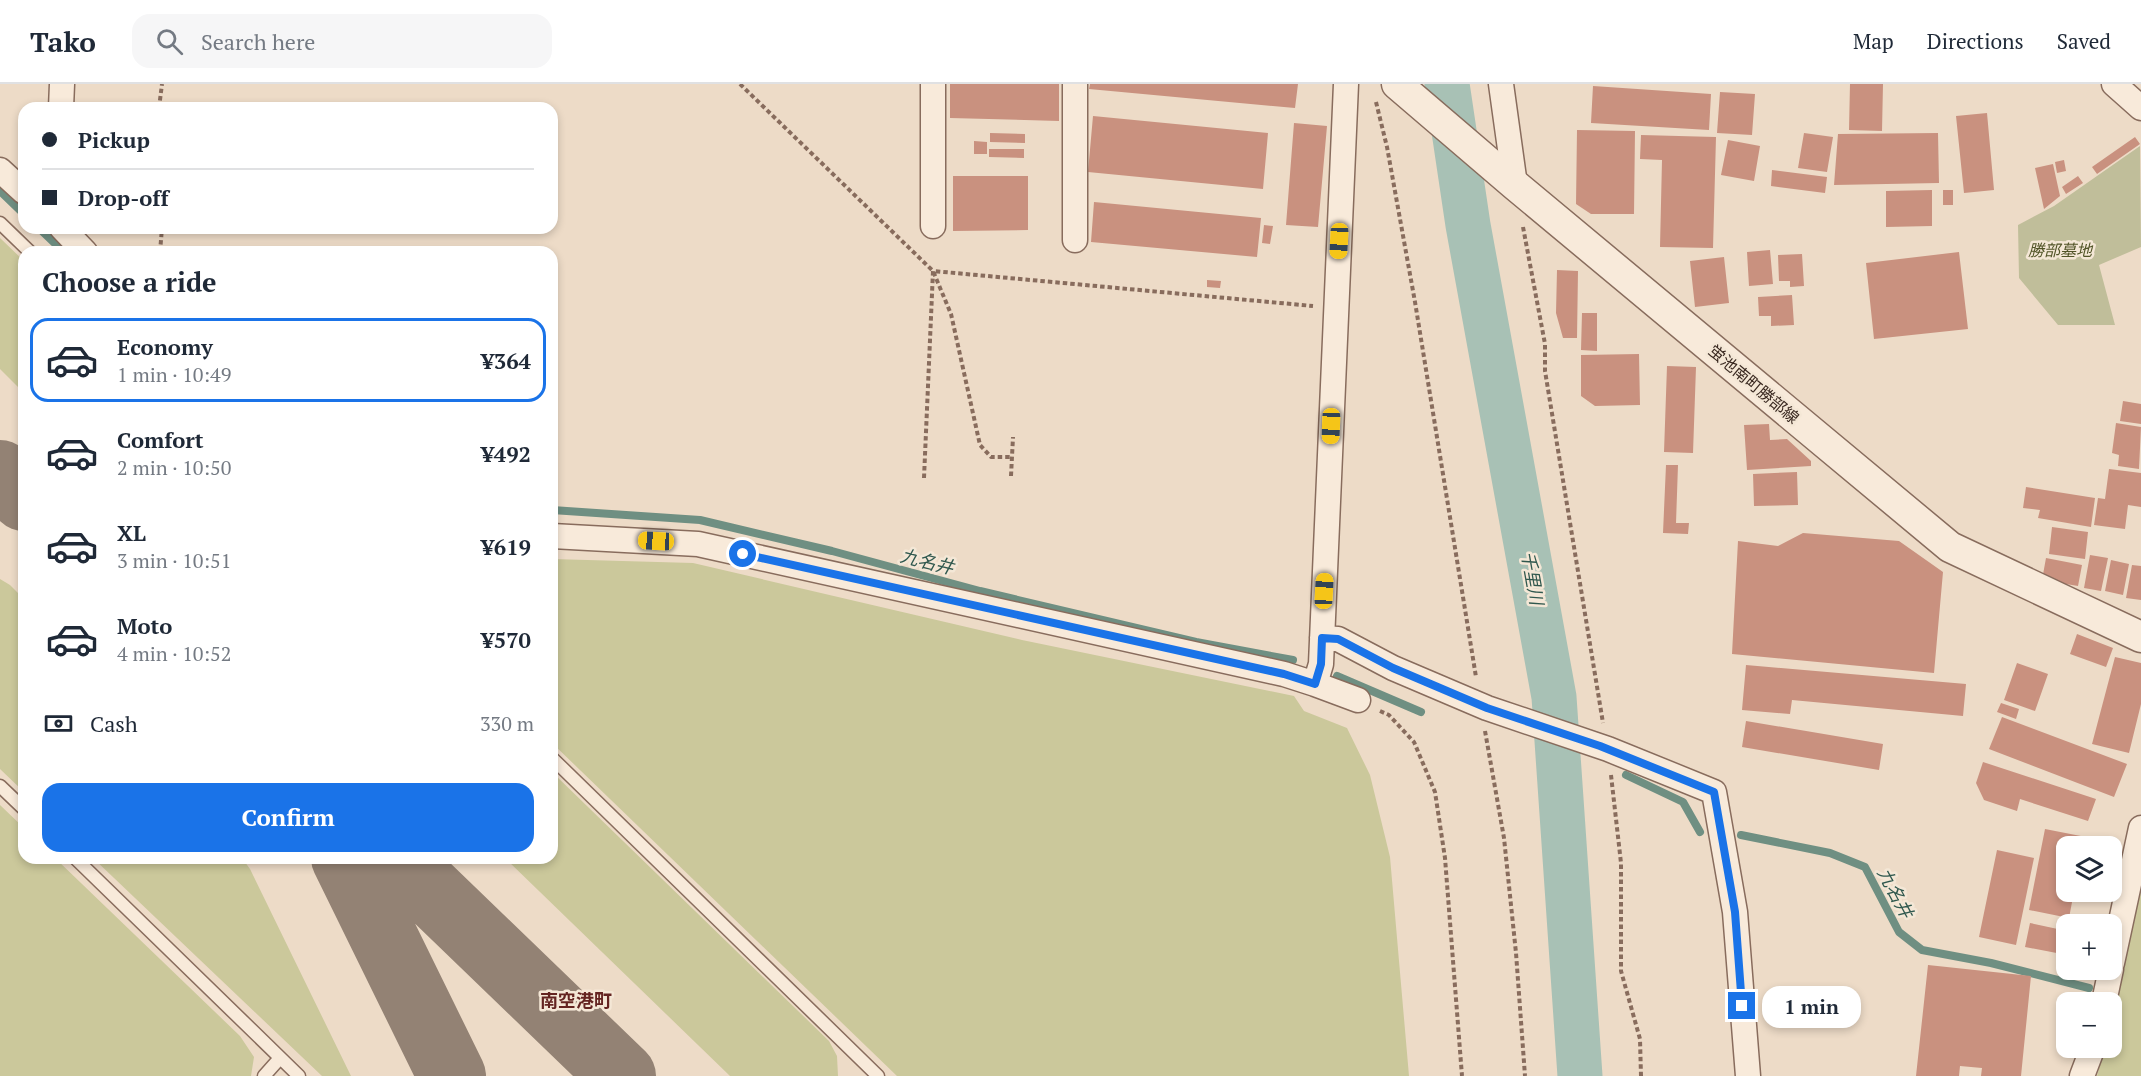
<!DOCTYPE html>
<meta charset="utf-8">
<style>
:root{--surface:#fff;--page:#f6f6f7;--text:#1f2937;--muted:#747a83;--line:#e0e1e3;--accent:#1a73e8}
body{margin:0;font-family:"PT Serif","Noto Sans JP",serif;background:var(--page);color:var(--text);height:100vh;display:flex;flex-direction:column;font-size:22px;white-space:nowrap}
*{box-sizing:border-box;margin:0}
p{font-size:20px;color:var(--muted)}
.icon{flex:none;width:33px;height:33px;fill:none;stroke:currentColor;stroke-width:2;stroke-linecap:round;stroke-linejoin:round}
.map{position:relative;flex:1;overflow:hidden}
.sheet{position:absolute;left:18px;top:162px;width:540px;height:618px;display:flex;flex-direction:column;background:var(--surface);border-radius:18px;box-shadow:0 3px 9px #0003}
.sheet>*{flex:none}
.top-card{position:absolute;left:18px;top:18px;width:540px;height:132px;border-radius:18px;box-shadow:0 3px 9px #0003;display:grid;align-content:center;height:132px;padding:0 24px;background:var(--surface)}
.controls{position:absolute;left:2056px;top:752px;display:grid;gap:12px}
.controls a{display:grid;place-items:center;width:66px;height:66px;border-radius:12px;background:var(--surface);box-shadow:0 3px 9px #0003;font-size:30px}
.end{position:absolute;width:27px;height:27px;margin:-14px;border:8px solid #1a73e8;background:#fff;box-shadow:0 0 0 3px #fff}
.from{border-radius:50%}
.bubble{position:absolute;height:42px;border-radius:18px;background:var(--surface);box-shadow:0 3px 9px #0003;font-size:20px;font-weight:700;line-height:42px;text-align:center}
.car{position:absolute;width:18px;height:36px;margin:-18px -9px;border-radius:8px;box-shadow:0 0 4px 2px #0007;background:linear-gradient(#f5c518 24%,#345 0 40%,#f5c518 0 76%,#345 0 86%,#f5c518 0)}
.top-card b{display:flex;align-items:center;gap:21px;height:57px;font-size:22px}
.top-card b+b{border-top:2px solid var(--line)}
.top-card i{width:15px;height:15px;background:var(--text)}
ul{padding:0;list-style:none}
li{display:flex;align-items:center;gap:18px;height:84px;margin:0 12px 9px;padding:0 12px;border:3px solid transparent;border-radius:18px}
li div{flex:1}
li b{display:block;font-size:22px}
li em{font-style:normal;font-weight:700}
li.selected{border-color:var(--accent)}
li>.icon{width:54px;height:54px;stroke-width:1.5}
h2{padding:0 24px;font-size:27px;line-height:72px}
.pay{display:flex;align-items:center;gap:15px;height:66px;padding:0 24px;font-size:22px}
.pay p{margin-inline-start:auto}
.cta{display:flex;gap:12px;margin-top:auto;padding:12px 24px}
.cta a{flex:1;height:69px;border-radius:18px;background:var(--accent);color:#fff;font-size:24px;font-weight:700;line-height:69px;text-align:center}
header{display:flex;align-items:center;gap:36px;box-sizing:border-box;height:84px;padding:0 30px;background:var(--surface);border-bottom:2px solid var(--line)}
header strong{font-size:28px}
nav{display:flex;gap:33px;margin-inline-start:auto;font-size:21px}
.search{width:420px;height:54px;background:var(--page);display:flex;align-items:center;gap:15px;box-sizing:border-box;padding:0 21px;border-radius:18px;color:var(--muted);font-size:22px}
.map>svg:first-child{display:block}
</style>
<header>
<strong>Tako</strong>
<div class="search"><svg class="icon" aria-label="search" viewBox="0 0 24 24"><circle cx="10" cy="10" r="6"/><path d="M15 15l6 6"/></svg>Search here</div>
<nav><a>Map</a><a>Directions</a><a>Saved</a></nav>
</header>
<div class="map">
<svg width="2141" height="992" viewBox="0 0 2141 992">
<rect width="100%" height="100%" fill="#eddbc7"/>
<path fill="#cbc89b" d="M 0,154 L 24,177 L 24,309 L 0,285 Z
M 552,475 L 693,479 L 1022,556 L 1294,612 L 1304,627 L 1347,644 L 1370,691 L 1390,773 L 1409,992 L 897,992 L 552,659 Z
M 0,495 L 10,501 L 24,515 L 24,708 L 0,685 Z
M 552,688 L 829,957 L 837,972 L 838,992 L 730,992 L 505,774 L 552,774 Z
M 0,721 L 24,744 L 24,774 L 55,774 L 240,952 L 254,973 L 251,992 L 0,992 Z
M 93,774 L 242,774 L 250,785 L 351,992 L 322,992 Z
M 2141,805 L 2141,992 L 2097,992 L 2105,963 L 2112,963 L 2112,931 Z"/>
<path fill="#c0be9a" d="M 2140,62 L 2141,163 L 2099,181 L 2115,241 L 2058,241 L 2019,194 L 2018,141 L 2054,122 Z"/>
<g fill="none" stroke-linecap="round" stroke-linejoin="round">
<path stroke="#6f8f82" stroke-width="8" d="M 0,107 L 24,130
M 39,144 L 64,168
M 552,426 L 700,436 L 832,467 L 980,507 L 1196,558 L 1293,576
M 1337,592 L 1421,628
M 1626,691 L 1683,718 L 1700,748
M 1741,751 L 1830,769 L 1865,783 L 1899,848 L 1922,866 L 1991,879 L 2089,904"/>
<path stroke="#a8c1b5" stroke-width="45" d="M 1447,0 L 1468,141 L 1554,613 L 1580,992"/>
<path stroke="#938274" stroke-width="68" d="M 0,390 L 24,413
M 345,774 L 452,992
M 396,774 L 622,992"/>
</g>
<path fill="#c9917f" d="M 950,0 L 1059,0 L 1059,37 L 950,34 Z
M 1090,0 L 1298,0 L 1295,24 L 1089,5 Z
M 1850,0 L 1883,0 L 1882,47 L 1849,46 Z
M 1593,2 L 1711,10 L 1709,46 L 1591,39 Z
M 1720,8 L 1755,10 L 1752,51 L 1717,49 Z
M 1987,29 L 1994,106 L 1964,109 L 1956,32 Z
M 1093,32 L 1268,49 L 1263,105 L 1088,88 Z
M 1294,39 L 1327,42 L 1318,143 L 1286,141 Z
M 1577,46 L 1635,47 L 1634,130 L 1591,130 L 1576,120 Z
M 990,49 L 1025,50 L 1025,59 L 990,58 Z
M 1804,49 L 1833,53 L 1827,88 L 1798,84 Z
M 1938,49 L 1939,99 L 1834,101 L 1838,50 Z
M 1641,51 L 1716,53 L 1713,164 L 1660,163 L 1662,76 L 1640,75 Z
M 2135,53 L 2140,60 L 2097,90 L 2092,83 Z
M 1728,56 L 1760,62 L 1754,97 L 1721,91 Z
M 974,57 L 987,58 L 987,70 L 974,70 Z
M 989,65 L 1024,65 L 1024,74 L 989,73 Z
M 2064,76 L 2066,87 L 2057,89 L 2055,78 Z
M 2053,80 L 2060,112 L 2044,125 L 2035,84 Z
M 1772,86 L 1827,93 L 1825,109 L 1771,102 Z
M 953,92 L 1028,92 L 1028,146 L 953,147 Z
M 2078,92 L 2083,99 L 2066,110 L 2062,103 Z
M 1932,106 L 1932,142 L 1886,143 L 1886,107 Z
M 1943,106 L 1953,106 L 1953,121 L 1943,121 Z
M 1094,118 L 1261,134 L 1257,173 L 1091,158 Z
M 1264,141 L 1273,142 L 1270,160 L 1262,159 Z
M 1770,166 L 1773,200 L 1749,202 L 1747,168 Z
M 1959,168 L 1968,245 L 1874,255 L 1866,179 Z
M 1802,170 L 1804,202 L 1790,203 L 1790,197 L 1779,197 L 1778,171 Z
M 1724,173 L 1729,219 L 1695,223 L 1690,177 Z
M 1557,186 L 1578,187 L 1577,254 L 1563,254 L 1556,229 Z
M 1207,196 L 1221,197 L 1220,204 L 1207,203 Z
M 1792,211 L 1794,241 L 1771,242 L 1771,232 L 1759,232 L 1758,213 Z
M 1582,229 L 1597,229 L 1597,267 L 1581,266 Z
M 1639,270 L 1640,321 L 1595,322 L 1581,312 L 1581,271 Z
M 1667,282 L 1696,283 L 1693,369 L 1664,368 Z
M 2123,317 L 2141,320 L 2141,340 L 2120,337 Z
M 2116,339 L 2141,343 L 2139,385 L 2118,382 L 2119,371 L 2112,369 Z
M 1769,340 L 1770,356 L 1787,355 L 1811,377 L 1811,382 L 1747,386 L 1744,341 Z
M 1666,381 L 1678,381 L 1676,439 L 1689,439 L 1688,450 L 1663,449 Z
M 2109,385 L 2141,389 L 2141,423 L 2128,421 L 2125,445 L 2094,441 L 2098,414 L 2105,415 Z
M 1797,388 L 1798,421 L 1754,422 L 1753,390 Z
M 2026,403 L 2095,414 L 2091,443 L 2038,434 L 2040,426 L 2023,424 Z
M 2052,443 L 2088,448 L 2085,475 L 2049,470 Z
M 1803,449 L 1899,457 L 1943,488 L 1934,589 L 1732,570 L 1738,457 L 1778,462 Z
M 2090,471 L 2108,474 L 2101,507 L 2084,504 Z
M 2046,474 L 2082,481 L 2078,502 L 2042,496 Z
M 2111,476 L 2129,480 L 2123,511 L 2105,507 Z
M 2132,481 L 2141,482 L 2141,516 L 2126,514 Z
M 2077,550 L 2113,564 L 2106,583 L 2070,570 Z
M 2115,573 L 2141,579 L 2141,620 L 2129,669 L 2092,660 Z
M 2017,579 L 2048,590 L 2035,627 L 2004,616 Z
M 1746,581 L 1966,600 L 1963,632 L 1792,616 L 1790,630 L 1742,626 Z
M 2001,619 L 2019,625 L 2016,635 L 1997,628 Z
M 2002,633 L 2127,680 L 2114,713 L 1989,665 Z
M 1746,637 L 1883,660 L 1879,686 L 1742,663 Z
M 1983,678 L 2096,715 L 2088,737 L 2020,715 L 2017,727 L 1984,716 L 1976,699 Z
M 2045,745 L 2096,755 L 2095,762 L 2067,762 L 2067,807 L 2086,807 L 2084,815 L 2073,813 L 2069,834 L 2029,826 Z
M 1997,766 L 2034,774 L 2016,861 L 1979,853 Z
M 2030,839 L 2067,847 L 2067,871 L 2025,863 Z
M 1928,881 L 2031,892 L 2021,992 L 1981,992 L 1982,984 L 1960,982 L 1959,992 L 1916,992 Z"/>
<g fill="none" stroke-linecap="round" stroke-linejoin="round">
<g stroke="#886c5d" stroke-width="15">
<path id="service" d="M 0,139 L 30,168
M 552,674 L 878,992
M 0,702 L 24,725
M 75,774 L 299,992
M 264,992 L 280,974"/>
</g>
<g stroke="#886c5d" stroke-width="27">
<path id="minor" d="M 933,0 L 933,142
M 1501,0 L 1515,101
M 2114,0 L 2141,24
M 61,24 L 62,0
M 0,86 L 24,108
M 62,144 L 85,168
M 1075,156 L 1075,0
M 552,452 L 698,460 L 1284,590 L 1315,600 L 1321,580 L 1346,0
M 1322,554 L 1338,555 L 1393,584 L 1487,624 L 1608,665 L 1714,708 L 1735,828 L 1748,992
M 1315,600 L 1358,616
M 2112,879 L 2141,744
M 2104,918 L 2111,885
M 2082,992 L 2093,963"/>
</g>
<g stroke="#886c5d" stroke-width="33">
<path id="tertiary" d="M 1397,0 L 1515,101 L 1950,463 L 2141,553"/>
</g>
<path stroke="#886c5d" stroke-width="4" stroke-dasharray="4.5 3" stroke-linecap="butt" d="M 740,0 L 933,187 L 951,230 L 980,361 L 991,373 L 1012,373
M 1376,18 L 1387,63 L 1415,218 L 1476,593
M 159,24 L 162,0
M 1523,143 L 1545,260 L 1545,287 L 1603,639
M 160,168 L 162,144
M 1011,392 L 1013,353
M 924,394 L 933,187 L 1313,222
M 1380,627 L 1389,631 L 1414,658 L 1435,708 L 1445,774 L 1462,992
M 1485,647 L 1504,754 L 1516,869 L 1525,992
M 1611,691 L 1621,779 L 1621,887 L 1640,955 L 1641,992"/>
<use href="#service" stroke="#f8eada" stroke-width="12"/>
<use href="#minor" stroke="#f8eada" stroke-width="24"/>
<use href="#tertiary" stroke="#f8eada" stroke-width="30"/>
</g>
<g fill="none" stroke-linecap="round" stroke-linejoin="round">
<path stroke="#1a73e8" stroke-width="8" d="M 743,470 L 1284,590 L 1315,600 L 1321,580 L 1322,554 L 1338,555 L 1393,584 L 1487,624 L 1600,662 L 1714,708 L 1735,828 L 1742,922"/>
</g>
<g text-anchor="middle" stroke-width="5" stroke-linejoin="round" paint-order="stroke">
<g font-size="16" font-style="italic" fill="#515427" stroke="#f4e7d6">
<text x="2060" y="172">勝部墓地</text>
</g>
<g font-size="16" fill="#392820" stroke="#f4e7d6">
<text transform="translate(1754 300) rotate(40)" y="6">蛍池南町勝部線</text>
</g>
<g font-size="18" font-style="italic" fill="#30584e" stroke="#f4e7d6">
<text transform="translate(927 478) rotate(14)" y="6">九名井</text>
<text transform="translate(1532 494) rotate(80)" y="6">千里川</text>
<text transform="translate(1895 809) rotate(62)" y="6">九名井</text>
</g>
<g font-size="18" font-weight="bold" fill="#642421" stroke="#f4e7d6">
<text x="576" y="923">南空港町</text>
</g>
</g>
</svg>
<div class="controls">
<a><svg class="icon" aria-label="layers" viewBox="0 0 24 24"><path d="M12 4l9 5-9 5-9-5zM3 14l9 5 9-5"/></svg></a>
<a>+</a>
<a>−</a>
</div>
<i class="end from" style="left:743px;top:470px"></i>
<i class="end" style="left:1742px;top:922px"></i>
<div class="bubble" style="left:1762px;top:902px;width:99px">1 min</div>
<i class="car" style="left:1339px;top:157px;rotate:183deg"></i>
<i class="car" style="left:1331px;top:342px;rotate:182deg"></i>
<i class="car" style="left:656px;top:457px;rotate:273deg"></i>
<i class="car" style="left:1324px;top:507px;rotate:3deg"></i>
<div class="top-card">
<b><i class="from"></i>Pickup</b>
<b><i></i>Drop-off</b>
</div>
<section class="sheet">
<h2>Choose a ride</h2>
<ul>
<li class="selected"><svg class="icon" aria-label="car" viewBox="0 0 24 24"><path d="M5 17H2v-5l4-1 3-4h7l3 4 3 1v5h-3M9 17h6M6 11h13"/><circle cx="7" cy="17" r="2"/><circle cx="17" cy="17" r="2"/></svg><div><b>Economy</b><p>1 min · 10:49</p></div><em>¥364</em></li>
<li><svg class="icon" aria-label="car" viewBox="0 0 24 24"><path d="M5 17H2v-5l4-1 3-4h7l3 4 3 1v5h-3M9 17h6M6 11h13"/><circle cx="7" cy="17" r="2"/><circle cx="17" cy="17" r="2"/></svg><div><b>Comfort</b><p>2 min · 10:50</p></div><em>¥492</em></li>
<li><svg class="icon" aria-label="car" viewBox="0 0 24 24"><path d="M5 17H2v-5l4-1 3-4h7l3 4 3 1v5h-3M9 17h6M6 11h13"/><circle cx="7" cy="17" r="2"/><circle cx="17" cy="17" r="2"/></svg><div><b>XL</b><p>3 min · 10:51</p></div><em>¥619</em></li>
<li><svg class="icon" aria-label="car" viewBox="0 0 24 24"><path d="M5 17H2v-5l4-1 3-4h7l3 4 3 1v5h-3M9 17h6M6 11h13"/><circle cx="7" cy="17" r="2"/><circle cx="17" cy="17" r="2"/></svg><div><b>Moto</b><p>4 min · 10:52</p></div><em>¥570</em></li>
</ul>
<div class="pay"><svg class="icon" aria-label="cash" viewBox="0 0 24 24"><path d="M3 7h18v10H3z"/><circle cx="12" cy="12" r="2"/></svg>Cash<p>330 m</p></div>
<div class="cta"><a>Confirm</a></div>
</section>
</div>
